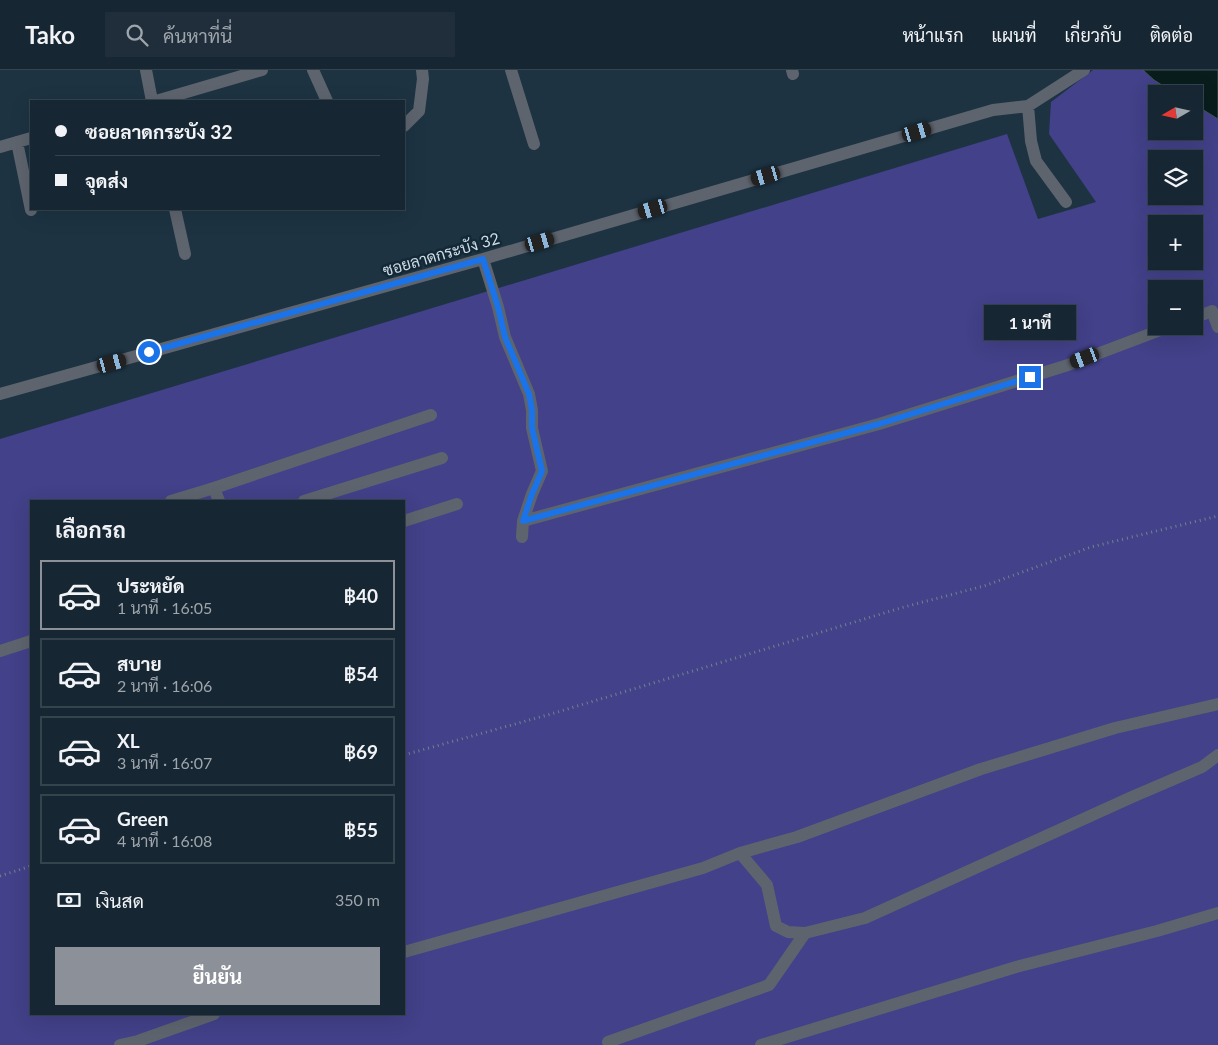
<!DOCTYPE html>
<html lang="th">
<meta charset="utf-8">
<style>
:root{--surface:#162632;--page:#1f2e3a;--text:#f1f3f6;--muted:#9ea5ac;--line:#35434d;--accent:#8c9099}
body{margin:0;font-family:Lato,Sarabun,sans-serif;background:var(--page);color:var(--text);height:100vh;display:flex;flex-direction:column;font-size:19px;white-space:nowrap}
*{box-sizing:border-box;margin:0}
p{font-size:16px;color:var(--muted)}
.icon{flex:none;width:28px;height:28px;fill:none;stroke:currentColor;stroke-width:2;stroke-linecap:round;stroke-linejoin:round}
.map{position:relative;flex:1;overflow:hidden}
.sheet{position:absolute;left:30px;top:430px;width:375px;height:515px;display:flex;flex-direction:column;background:var(--surface);border-radius:0px;box-shadow:0 5px 20px #0002,0 0 0 1px var(--line)}
.sheet>*{flex:none}
.top-card{position:absolute;left:30px;top:30px;width:375px;height:110px;border-radius:0px;box-shadow:0 5px 20px #0002,0 0 0 1px var(--line);display:grid;align-content:center;height:110px;padding:0 25px;background:var(--surface)}
.needle{width:32px;rotate:261deg}
.fabs{position:absolute;left:1148px;top:15px;display:grid;gap:10px}
.fabs a{display:grid;place-items:center;width:55px;height:55px;border-radius:0px;background:var(--surface);box-shadow:0 5px 20px #0002,0 0 0 1px var(--line);font-size:25px}
.end{position:absolute;width:22px;height:22px;margin:-11px;border:6px solid #1a73e8;background:#fff;box-shadow:0 0 0 2px #fff}
.from{border-radius:50%}
.bubble{position:absolute;height:35px;border-radius:0px;background:var(--surface);box-shadow:0 5px 20px #0002,0 0 0 1px var(--line);font-size:16px;font-weight:700;line-height:35px;text-align:center}
.car{position:absolute;width:15px;height:30px;margin:-15px -8px;border-radius:6px;box-shadow:0 0 4px 1px #0007;background:linear-gradient(#222 24%,#8ab4d8 0 40%,#222 0 76%,#8ab4d8 0 86%,#222 0)}
.top-card b{display:flex;align-items:center;gap:18px;height:48px;font-size:19px}
.top-card b+b{border-top:1px solid var(--line)}
.top-card i{width:12px;height:12px;background:var(--text)}
ul{padding:0;list-style:none}
li{display:flex;align-items:center;gap:15px;height:70px;margin:0 10px 8px;padding:0 15px;border:2px solid var(--line);border-radius:0px}
li div{flex:1}
li b{display:block;font-size:19px}
li em{font-style:normal;font-weight:700}
li.on{border-color:var(--accent)}
li>.icon{width:45px;height:45px;stroke-width:1.5}
h2{padding:0 25px;font-size:22px;line-height:60px}
.pay{display:flex;align-items:center;gap:12px;height:55px;padding:0 25px;font-size:19px}
.pay p{margin-inline-start:auto}
.primary-button{display:flex;gap:10px;margin-top:auto;padding:10px 25px}
.primary-button a{flex:1;height:58px;border-radius:0px;background:var(--accent);color:#fff;font-size:20px;font-weight:700;line-height:58px;text-align:center}
header{display:flex;align-items:center;gap:30px;box-sizing:border-box;height:70px;padding:0 25px;background:var(--surface);border-bottom:1px solid var(--line)}
header strong{font-size:24px}
nav{display:flex;gap:28px;margin-inline-start:auto;font-size:18px}
.search{width:350px;height:45px;background:var(--page);display:flex;align-items:center;gap:12px;box-sizing:border-box;padding:0 18px;border-radius:0px;color:var(--muted);font-size:19px}
.map>svg:first-child{display:block}
</style>
<header>
<strong>Tako</strong>
<div class="search"><svg class="icon" aria-label="search" viewBox="0 0 24 24"><circle cx="10" cy="10" r="6"/><path d="M15 15l6 6"/></svg>ค้นหาที่นี่</div>
<nav><a>หน้าแรก</a><a>แผนที่</a><a>เกี่ยวกับ</a><a>ติดต่อ</a></nav>
</header>
<div class="map">
<svg width="1218" height="975" viewBox="0 0 1218 975">
<rect width="100%" height="100%" fill="#1d3342"/>
<path fill="#424189" fill-rule="evenodd" d="M 1093,0 L 1143,0 L 1154,10 L 1176,24 L 1156,24 L 1156,61 L 1194,61 L 1194,34 L 1218,49 L 1218,975 L 0,975 L 0,369 L 1007,64 L 1038,149 L 1096,132 L 1049,64 L 1051,32 ZM 1156,89 L 1194,89 L 1194,126 L 1156,126 ZM 1156,154 L 1194,154 L 1194,191 L 1156,191 ZM 1156,219 L 1194,219 L 1194,256 L 1156,256 ZM 31,431 L 404,431 L 404,944 L 31,944 Z"/>
<path fill="#091d1d" stroke="#445659" d="M 1143,0 L 1218,0 L 1218,49 L 1194,34 L 1194,24 L 1176,24 L 1154,10 Z"/>
<g fill="none" stroke-linecap="round" stroke-linejoin="round">
<path stroke="#71828e" stroke-width="3" stroke-dasharray="1 4" stroke-linecap="butt" d="M 404,685 L 551,644 L 904,537 L 984,516 L 1091,477 L 1218,446
M 0,806 L 31,796"/>
<path stroke="#5e646e" stroke-width="12" d="M 146,0 L 152,31
M 313,0 L 327,31
M 511,0 L 534,74
M 792,0 L 793,4
M 156,31 L 262,0
M 1028,36 L 1031,71 L 1036,91 L 1066,132
M 404,56 L 419,41 L 423,9 L 422,0
M 17,72 L 31,140
M 0,77 L 31,68
M 175,139 L 185,184
M 483,189 L 498,237 L 505,267 L 529,324 L 532,340 L 532,358 L 542,401 L 532,424 L 523,451 L 522,467
M 1194,248 L 1212,241 L 1218,257
M 0,324 L 483,189 L 993,40 L 1028,36 L 1084,0
M 214,418 L 431,345
M 171,431 L 214,418 L 219,431
M 304,431 L 442,388
M 404,451 L 457,434
M 523,451 L 879,354 L 1068,295 L 1171,256
M 0,581 L 31,571
M 740,783 L 797,767 L 981,699 L 1115,658 L 1218,634
M 404,882 L 703,798 L 740,783 L 767,815 L 776,856 L 788,862 L 805,863 L 865,848 L 1132,727 L 1202,697 L 1218,685
M 608,972 L 769,915 L 805,863
M 120,975 L 138,971 L 214,944
M 761,975 L 1016,897 L 1157,861 L 1218,843"/>
</g>
<g fill="none" stroke-linecap="round" stroke-linejoin="round">
<path stroke="#1a73e8" stroke-width="6" d="M 149,282 L 483,189 L 498,237 L 505,267 L 529,324 L 532,340 L 532,358 L 542,401 L 532,424 L 523,451 L 879,354 L 1030,307"/>
</g>
<g text-anchor="middle" stroke-width="5" stroke-linejoin="round" paint-order="stroke">
<g font-size="16" fill="#cfdce5" stroke="#142937">
<text transform="translate(441 184) rotate(-16)" y="6">ซอยลาดกระบัง 32</text>
</g>
</g>
</svg>
<div class="fabs">
<a><svg class="needle" viewBox="-14 -14 28 28"><path d="M0-13l5 13h-10z" fill="#e53935"/><path d="M0 13l5-13h-10z" fill="#9ea5ac"/></svg></a>
<a><svg class="icon" aria-label="layers" viewBox="0 0 24 24"><path d="M12 4l9 5-9 5-9-5zM3 14l9 5 9-5"/></svg></a>
<a>+</a>
<a>−</a>
</div>
<i class="end from" style="left:149px;top:282px"></i>
<i class="end" style="left:1030px;top:307px"></i>
<div class="bubble" style="left:984px;top:235px;width:92px">1 นาที</div>
<i class="car" style="left:917px;top:62px;rotate:74deg"></i>
<i class="car" style="left:766px;top:106px;rotate:254deg"></i>
<i class="car" style="left:653px;top:139px;rotate:254deg"></i>
<i class="car" style="left:540px;top:172px;rotate:74deg"></i>
<i class="car" style="left:1085px;top:288px;rotate:249deg"></i>
<i class="car" style="left:112px;top:293px;rotate:75deg"></i>
<div class="top-card">
<b><i class="from"></i>ซอยลาดกระบัง 32</b>
<b><i></i>จุดส่ง</b>
</div>
<section class="sheet">
<h2>เลือกรถ</h2>
<ul>
<li class="on"><svg class="icon" aria-label="car" viewBox="0 0 24 24"><path d="M5 17H2v-5l4-1 3-4h7l3 4 3 1v5h-3M9 17h6M6 11h13"/><circle cx="7" cy="17" r="2"/><circle cx="17" cy="17" r="2"/></svg><div><b>ประหยัด</b><p>1 นาที · 16:05</p></div><em>฿40</em></li>
<li><svg class="icon" aria-label="car" viewBox="0 0 24 24"><path d="M5 17H2v-5l4-1 3-4h7l3 4 3 1v5h-3M9 17h6M6 11h13"/><circle cx="7" cy="17" r="2"/><circle cx="17" cy="17" r="2"/></svg><div><b>สบาย</b><p>2 นาที · 16:06</p></div><em>฿54</em></li>
<li><svg class="icon" aria-label="car" viewBox="0 0 24 24"><path d="M5 17H2v-5l4-1 3-4h7l3 4 3 1v5h-3M9 17h6M6 11h13"/><circle cx="7" cy="17" r="2"/><circle cx="17" cy="17" r="2"/></svg><div><b>XL</b><p>3 นาที · 16:07</p></div><em>฿69</em></li>
<li><svg class="icon" aria-label="car" viewBox="0 0 24 24"><path d="M5 17H2v-5l4-1 3-4h7l3 4 3 1v5h-3M9 17h6M6 11h13"/><circle cx="7" cy="17" r="2"/><circle cx="17" cy="17" r="2"/></svg><div><b>Green</b><p>4 นาที · 16:08</p></div><em>฿55</em></li>
</ul>
<div class="pay"><svg class="icon" aria-label="cash" viewBox="0 0 24 24"><path d="M3 7h18v10H3z"/><circle cx="12" cy="12" r="2"/></svg>เงินสด<p>350 m</p></div>
<div class="primary-button"><a>ยืนยัน</a></div>
</section>
</div>
